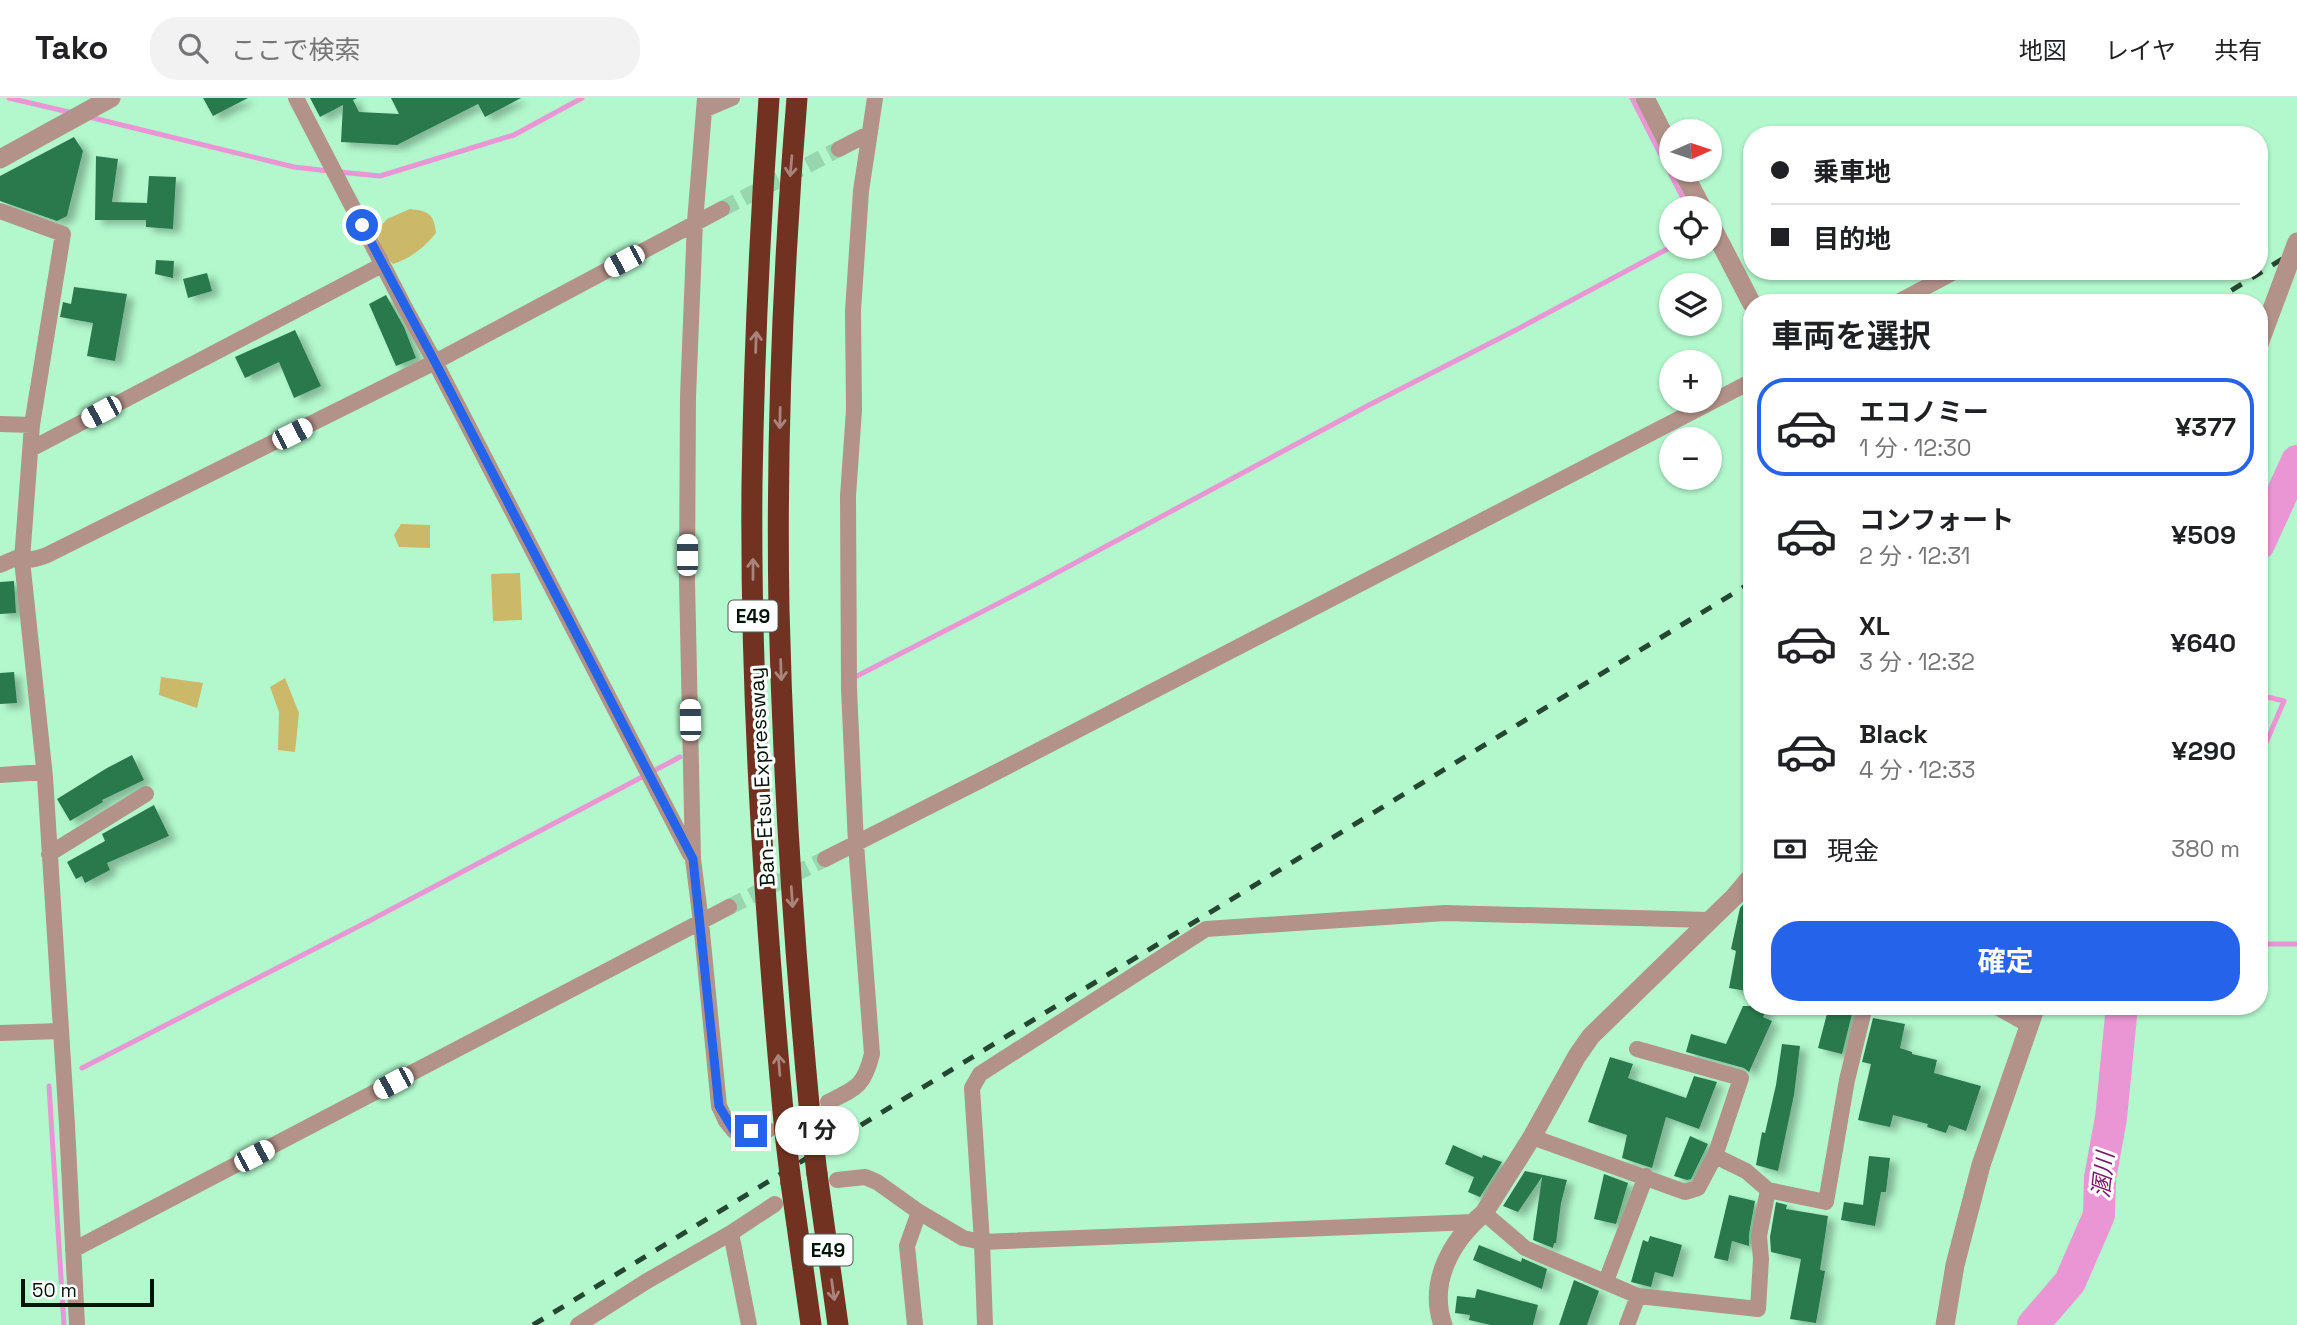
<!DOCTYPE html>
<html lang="ja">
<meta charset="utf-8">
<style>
:root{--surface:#fff;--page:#f2f2f2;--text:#202124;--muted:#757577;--line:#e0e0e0;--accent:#2563eb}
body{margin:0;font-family:"Space Grotesk","Noto Sans JP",sans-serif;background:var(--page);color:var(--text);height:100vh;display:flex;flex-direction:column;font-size:26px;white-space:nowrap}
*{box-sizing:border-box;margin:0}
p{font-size:23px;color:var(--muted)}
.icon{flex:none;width:38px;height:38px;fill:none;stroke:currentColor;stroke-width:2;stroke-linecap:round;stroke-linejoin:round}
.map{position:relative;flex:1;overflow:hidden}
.side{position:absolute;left:1743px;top:196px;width:525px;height:721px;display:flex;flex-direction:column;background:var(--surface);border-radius:28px;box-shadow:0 2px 5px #0004}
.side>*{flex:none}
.banner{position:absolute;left:1743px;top:28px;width:525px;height:154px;border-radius:28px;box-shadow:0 2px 5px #0004;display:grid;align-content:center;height:154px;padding:0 28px;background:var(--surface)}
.needle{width:46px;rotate:87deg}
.fabs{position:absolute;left:1659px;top:21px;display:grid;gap:14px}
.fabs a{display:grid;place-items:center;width:63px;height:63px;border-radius:50%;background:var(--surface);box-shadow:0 2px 5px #0004;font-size:35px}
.scale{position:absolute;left:21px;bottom:18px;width:133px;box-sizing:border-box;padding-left:7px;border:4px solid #001507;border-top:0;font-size:19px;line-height:24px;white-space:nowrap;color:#001507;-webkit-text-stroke:5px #fff;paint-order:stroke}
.end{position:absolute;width:32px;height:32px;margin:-16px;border:9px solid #2563eb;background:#fff;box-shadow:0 0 0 4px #fff}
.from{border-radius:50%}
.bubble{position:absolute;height:49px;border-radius:24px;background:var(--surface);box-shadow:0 2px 5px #0004;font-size:23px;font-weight:700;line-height:49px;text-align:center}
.car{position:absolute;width:21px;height:42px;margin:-21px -10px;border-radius:9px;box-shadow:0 0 5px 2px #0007;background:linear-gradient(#fff 24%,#345 0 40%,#fff 0 76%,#345 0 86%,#fff 0)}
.banner b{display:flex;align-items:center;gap:24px;height:66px;font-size:26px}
.banner b+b{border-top:2px solid var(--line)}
.banner i{width:18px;height:18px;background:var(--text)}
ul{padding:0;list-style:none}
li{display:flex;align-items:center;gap:21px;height:98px;margin:0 14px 10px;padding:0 14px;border:4px solid transparent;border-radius:28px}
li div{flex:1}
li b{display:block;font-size:26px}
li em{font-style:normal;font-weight:700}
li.selected{border-color:var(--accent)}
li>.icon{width:63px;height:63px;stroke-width:1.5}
h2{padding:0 28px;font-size:32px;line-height:84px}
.pay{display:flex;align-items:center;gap:18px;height:77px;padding:0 28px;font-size:26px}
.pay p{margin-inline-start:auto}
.cta{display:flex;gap:14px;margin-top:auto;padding:14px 28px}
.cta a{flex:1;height:80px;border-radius:28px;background:var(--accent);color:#fff;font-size:28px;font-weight:700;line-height:80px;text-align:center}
header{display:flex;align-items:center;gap:42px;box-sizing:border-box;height:98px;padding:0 35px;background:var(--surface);border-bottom:2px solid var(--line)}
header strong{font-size:33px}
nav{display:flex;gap:38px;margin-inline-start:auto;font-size:24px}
.search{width:490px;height:63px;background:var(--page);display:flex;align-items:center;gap:18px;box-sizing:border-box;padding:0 24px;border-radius:28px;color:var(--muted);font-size:26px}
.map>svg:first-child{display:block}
</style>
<header>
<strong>Tako</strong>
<div class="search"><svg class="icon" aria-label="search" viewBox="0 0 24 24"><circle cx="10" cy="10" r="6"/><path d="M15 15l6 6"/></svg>ここで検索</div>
<nav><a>地図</a><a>レイヤ</a><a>共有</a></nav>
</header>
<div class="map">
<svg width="2297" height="1227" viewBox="0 0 2297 1227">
<defs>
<filter id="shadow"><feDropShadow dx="7" dy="4.5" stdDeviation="3.5" flood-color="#0004"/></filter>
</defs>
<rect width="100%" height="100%" fill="#b2f8cc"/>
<path fill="#cbb869" d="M 410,111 C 429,113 434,116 436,135 C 424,150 411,160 393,166 L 386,159 L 376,134 L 387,121 Z
M 401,426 L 430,427 L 430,450 L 399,449 L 394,437 Z
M 520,475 L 522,522 L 493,523 L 491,476 Z
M 161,579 L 203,585 L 197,610 L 159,597 Z
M 285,580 L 299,615 L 295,654 L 278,652 L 279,614 L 270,589 Z"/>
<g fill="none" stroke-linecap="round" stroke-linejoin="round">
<path stroke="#ea96d5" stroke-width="5" d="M 9,0 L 73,15
M 1632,0 L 1688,110
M 89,19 L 294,69 L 329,73
M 339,74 L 380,78 L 514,37 L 582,0
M 855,579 L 1034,487 L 1369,307 L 1514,233 L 1671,149
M 2259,597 L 2284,603 L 2259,661
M 2259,846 L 2297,846
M 82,970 L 369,823 L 680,659
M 49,988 L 64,1227"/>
<path stroke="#ea96d5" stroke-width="32" d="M 2259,446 L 2297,363
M 2033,1227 L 2070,1184 L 2099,1117 L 2100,1080 L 2111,1020 L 2122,908"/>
</g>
<path fill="#2a794e" filter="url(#shadow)" d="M 203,0 L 248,0 L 213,18 Z
M 310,0 L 357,0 L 353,2 L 359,14 L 399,16 L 391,0 L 521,0 L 485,19 L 478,6 L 397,47 L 341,44 L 343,7 L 320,19 Z
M 74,39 L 83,53 L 67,118 L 57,123 L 0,103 L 0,78 Z
M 96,58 L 118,61 L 112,104 L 147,105 L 149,78 L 176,79 L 173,131 L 146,129 L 146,122 L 95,122 Z
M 156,162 L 174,163 L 173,180 L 155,176 Z
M 207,175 L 212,193 L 188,200 L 183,181 Z
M 74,189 L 127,196 L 115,263 L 87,258 L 93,225 L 60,219 L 63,204 L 71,206 Z
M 386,197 L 404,229 L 416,260 L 396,268 L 369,206 Z
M 295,232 L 321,288 L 294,300 L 279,264 L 245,280 L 235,259 Z
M 14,483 L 16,515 L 0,516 L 0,484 Z
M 14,574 L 17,605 L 0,606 L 0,575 Z
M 132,657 L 144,682 L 102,702 L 103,704 L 70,723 L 57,701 L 107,670 Z
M 154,707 L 169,738 L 107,765 L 110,772 L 85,785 L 82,778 L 76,781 L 67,764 L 105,743 L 102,736 Z
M 1752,797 L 1752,894 L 1729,890 L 1736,853 L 1731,851 L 1740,810 Z
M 1743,908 L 1768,908 L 1763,919 L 1772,923 L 1749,974 L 1744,970 L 1686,954 L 1691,936 L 1726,946 Z
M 1829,908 L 1854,908 L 1842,956 L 1818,950 Z
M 1873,920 L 1905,926 L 1900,950 L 1912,954 L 1912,956 L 1937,962 L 1934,975 L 1981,988 L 1966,1033 L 1949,1027 L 1946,1035 L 1927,1029 L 1928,1026 L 1893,1017 L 1890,1029 L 1858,1022 L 1871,966 L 1862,964 Z
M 1782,946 L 1800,948 L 1794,997 L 1778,1073 L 1756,1067 L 1762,1034 L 1765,1035 L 1776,987 Z
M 1610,959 L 1633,966 L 1628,980 L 1686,1000 L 1694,978 L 1717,984 L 1699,1031 L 1666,1019 L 1652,1070 L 1622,1060 L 1627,1037 L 1588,1024 Z
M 1690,1038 L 1708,1046 L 1691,1081 L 1687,1082 L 1674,1078 Z
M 1453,1047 L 1482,1060 L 1483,1057 L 1502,1064 L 1480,1099 L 1468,1094 L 1474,1079 L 1445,1066 Z
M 1869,1058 L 1890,1060 L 1886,1094 L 1881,1094 L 1875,1128 L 1841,1122 L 1844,1104 L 1863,1107 Z
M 1525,1073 L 1567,1082 L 1561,1105 L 1556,1145 L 1554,1145 L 1553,1150 L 1533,1142 L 1542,1079 L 1518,1114 L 1503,1108 Z
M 1604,1076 L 1628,1085 L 1616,1126 L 1594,1121 Z
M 1729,1097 L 1755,1103 L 1749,1136 L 1749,1148 L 1732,1143 L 1728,1163 L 1714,1160 Z
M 1776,1104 L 1787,1107 L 1786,1111 L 1828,1118 L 1820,1172 L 1825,1173 L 1816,1225 L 1790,1221 L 1801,1161 L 1771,1154 L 1770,1139 Z
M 1650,1138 L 1682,1147 L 1673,1179 L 1655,1174 L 1651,1189 L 1631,1184 L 1643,1142 L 1648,1144 Z
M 1479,1147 L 1521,1164 L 1522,1160 L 1547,1171 L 1542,1191 L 1473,1162 Z
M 1574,1182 L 1599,1193 L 1587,1227 L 1559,1227 Z
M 1477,1191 L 1538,1207 L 1533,1227 L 1491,1227 L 1469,1222 L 1470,1217 L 1455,1215 L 1457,1198 L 1475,1200 Z"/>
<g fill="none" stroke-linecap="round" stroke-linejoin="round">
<path stroke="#97d6ae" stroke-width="16" stroke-dasharray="16 8" stroke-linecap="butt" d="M 722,111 L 839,51
M 729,809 L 825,761"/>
<path stroke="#b39289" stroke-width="16" d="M 296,0 L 404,208 L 435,264 L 690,756
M 705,0 L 695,124 L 688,299 L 687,483 L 693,761 L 701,824 L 719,1008 L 726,1023 L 734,1033 L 768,1032
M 704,12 L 732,0
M 839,51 L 868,36
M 0,113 L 63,136 L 32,327 L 22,462 L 45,679 L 67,1027 L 77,1227
M 1896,205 L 1956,173
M 0,326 L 32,327
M 31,351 L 382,167
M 0,467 L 16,460 C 27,464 37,461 47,457 L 435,264 L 722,111
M 0,677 L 44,674
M 49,756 L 146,696
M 825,761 L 983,681 L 1752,283
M 1995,908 L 2029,927
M 0,935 L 60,933
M 828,1004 C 857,990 864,988 872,956 L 856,746 L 849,591 L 848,398 L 854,312 L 853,213 L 861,93 L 875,0
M 1532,1039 L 1685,1094 L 1698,1090 L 1715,1058 L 1741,980 L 1637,951
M 1715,1058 L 1746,1073 L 1768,1092 L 1826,1104 L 1847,982 L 1865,908
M 837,1082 L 865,1079 L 877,1084 L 919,1114 L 963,1140 L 982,1144 L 1473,1124
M 1484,1115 L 1525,1150 L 1638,1198 L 1758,1211 L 1761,1161 L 1759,1138 L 1768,1092
M 731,1135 L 749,1227
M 73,1152 L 729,809
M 1606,1183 L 1646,1078
M 578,1227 L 647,1183 L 731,1135 L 775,1106
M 915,1227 L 907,1148 L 919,1114
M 985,1227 L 982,1144 L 972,990 L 980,976 L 1206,831 L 1445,815 L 1709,822
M 1627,1227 L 1638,1198"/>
<path stroke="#b39289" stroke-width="19" d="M 1645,0 L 1671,51
M 0,61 L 111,0
M 1682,72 L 1702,110
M 1710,125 L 1752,206
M 1443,1227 C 1428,1184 1451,1143 1484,1115 L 1532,1039 L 1577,958 L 1591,938 L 1734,799 L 1752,778
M 1945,1227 L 1955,1167 L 1981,1067 L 2036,908"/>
<path stroke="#713221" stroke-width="21" d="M 769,0 C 760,128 754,257 752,386 C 750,603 765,819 785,1035
M 797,0 C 783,170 776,341 779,511 C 783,680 794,849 810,1017
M 817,1076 L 838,1227
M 791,1085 L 811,1227"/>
<path stroke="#264632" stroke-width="5" stroke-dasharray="12 12" stroke-linecap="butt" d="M 2211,205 L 2297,152
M 533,1227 L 1752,484"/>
<path stroke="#b39289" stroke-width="19" d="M 2259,246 L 2297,144"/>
<path stroke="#713221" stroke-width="21" d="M 810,1017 L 817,1076
M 785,1035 L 791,1085"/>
</g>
<defs><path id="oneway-shaft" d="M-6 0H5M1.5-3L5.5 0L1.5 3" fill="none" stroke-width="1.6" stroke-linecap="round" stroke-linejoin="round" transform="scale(1.75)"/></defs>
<g stroke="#aa847a">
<use href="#oneway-shaft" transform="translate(791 68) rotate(95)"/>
<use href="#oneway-shaft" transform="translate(756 244) rotate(-88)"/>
<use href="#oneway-shaft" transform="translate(780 320) rotate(91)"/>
<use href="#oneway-shaft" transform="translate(753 471) rotate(-90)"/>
<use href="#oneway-shaft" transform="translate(781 572) rotate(88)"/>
<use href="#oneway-shaft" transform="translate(792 799) rotate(86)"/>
<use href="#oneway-shaft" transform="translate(779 967) rotate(-95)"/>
<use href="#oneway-shaft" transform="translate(833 1192) rotate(82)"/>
</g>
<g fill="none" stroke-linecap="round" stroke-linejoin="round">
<path stroke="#2563eb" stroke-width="9" d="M 362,127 L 435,264 L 693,761 L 719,1008 L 734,1033 L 751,1033"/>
</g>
<g text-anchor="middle" stroke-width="6" stroke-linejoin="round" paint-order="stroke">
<g fill="#fff" stroke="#4c5b51" stroke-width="2">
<rect x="728.5" y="502.5" width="49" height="31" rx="5"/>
<rect x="803.5" y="1136.5" width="49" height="31" rx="5"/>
</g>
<g font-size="19" font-weight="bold" fill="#001507">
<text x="753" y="525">E49</text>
<text x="828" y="1159">E49</text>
</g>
<g font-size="21" fill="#001507" stroke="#fff">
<text transform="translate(762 679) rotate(-93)" y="7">Ban-Etsu Expressway</text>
</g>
<g font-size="23" font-style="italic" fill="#781668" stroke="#fff">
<text transform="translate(2103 1077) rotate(-84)" y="8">溷川</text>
</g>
</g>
</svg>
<div class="fabs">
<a><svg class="needle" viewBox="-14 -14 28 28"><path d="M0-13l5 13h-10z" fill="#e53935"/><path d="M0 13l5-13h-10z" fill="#757577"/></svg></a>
<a><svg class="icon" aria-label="locate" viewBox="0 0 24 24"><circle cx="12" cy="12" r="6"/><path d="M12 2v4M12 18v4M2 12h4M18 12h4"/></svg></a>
<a><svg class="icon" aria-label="layers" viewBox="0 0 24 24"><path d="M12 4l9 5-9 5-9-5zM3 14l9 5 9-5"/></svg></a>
<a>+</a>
<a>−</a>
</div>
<div class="scale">50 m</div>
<i class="end from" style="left:362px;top:127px"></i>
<i class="end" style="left:751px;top:1033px"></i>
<div class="bubble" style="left:775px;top:1008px;width:84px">1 分</div>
<i class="car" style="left:624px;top:163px;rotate:242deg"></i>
<i class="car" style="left:101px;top:314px;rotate:242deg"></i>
<i class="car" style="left:292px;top:336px;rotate:63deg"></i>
<i class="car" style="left:687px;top:457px;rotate:0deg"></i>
<i class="car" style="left:690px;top:622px;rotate:359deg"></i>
<i class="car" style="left:393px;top:985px;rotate:242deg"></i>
<i class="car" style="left:254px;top:1058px;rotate:62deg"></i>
<div class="banner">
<b><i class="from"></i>乗車地</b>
<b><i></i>目的地</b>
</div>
<section class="side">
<h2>車両を選択</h2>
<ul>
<li class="selected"><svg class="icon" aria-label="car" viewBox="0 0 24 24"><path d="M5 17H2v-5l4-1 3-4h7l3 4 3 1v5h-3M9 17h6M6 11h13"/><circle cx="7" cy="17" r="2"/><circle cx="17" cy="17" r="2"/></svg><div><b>エコノミー</b><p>1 分 · 12:30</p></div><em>¥377</em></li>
<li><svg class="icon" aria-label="car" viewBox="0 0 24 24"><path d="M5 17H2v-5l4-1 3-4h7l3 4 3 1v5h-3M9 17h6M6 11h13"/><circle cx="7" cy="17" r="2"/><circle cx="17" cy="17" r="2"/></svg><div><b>コンフォート</b><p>2 分 · 12:31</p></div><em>¥509</em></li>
<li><svg class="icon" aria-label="car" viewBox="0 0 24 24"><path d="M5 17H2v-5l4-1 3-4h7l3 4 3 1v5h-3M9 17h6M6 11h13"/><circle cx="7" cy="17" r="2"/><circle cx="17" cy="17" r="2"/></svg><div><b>XL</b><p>3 分 · 12:32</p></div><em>¥640</em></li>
<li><svg class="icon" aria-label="car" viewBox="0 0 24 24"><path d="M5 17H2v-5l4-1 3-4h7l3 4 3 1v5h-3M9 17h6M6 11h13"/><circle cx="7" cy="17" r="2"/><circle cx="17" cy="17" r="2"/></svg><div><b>Black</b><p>4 分 · 12:33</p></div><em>¥290</em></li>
</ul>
<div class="pay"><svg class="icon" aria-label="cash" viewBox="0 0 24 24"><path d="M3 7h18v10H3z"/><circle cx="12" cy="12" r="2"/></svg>現金<p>380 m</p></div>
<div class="cta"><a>確定</a></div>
</section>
</div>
